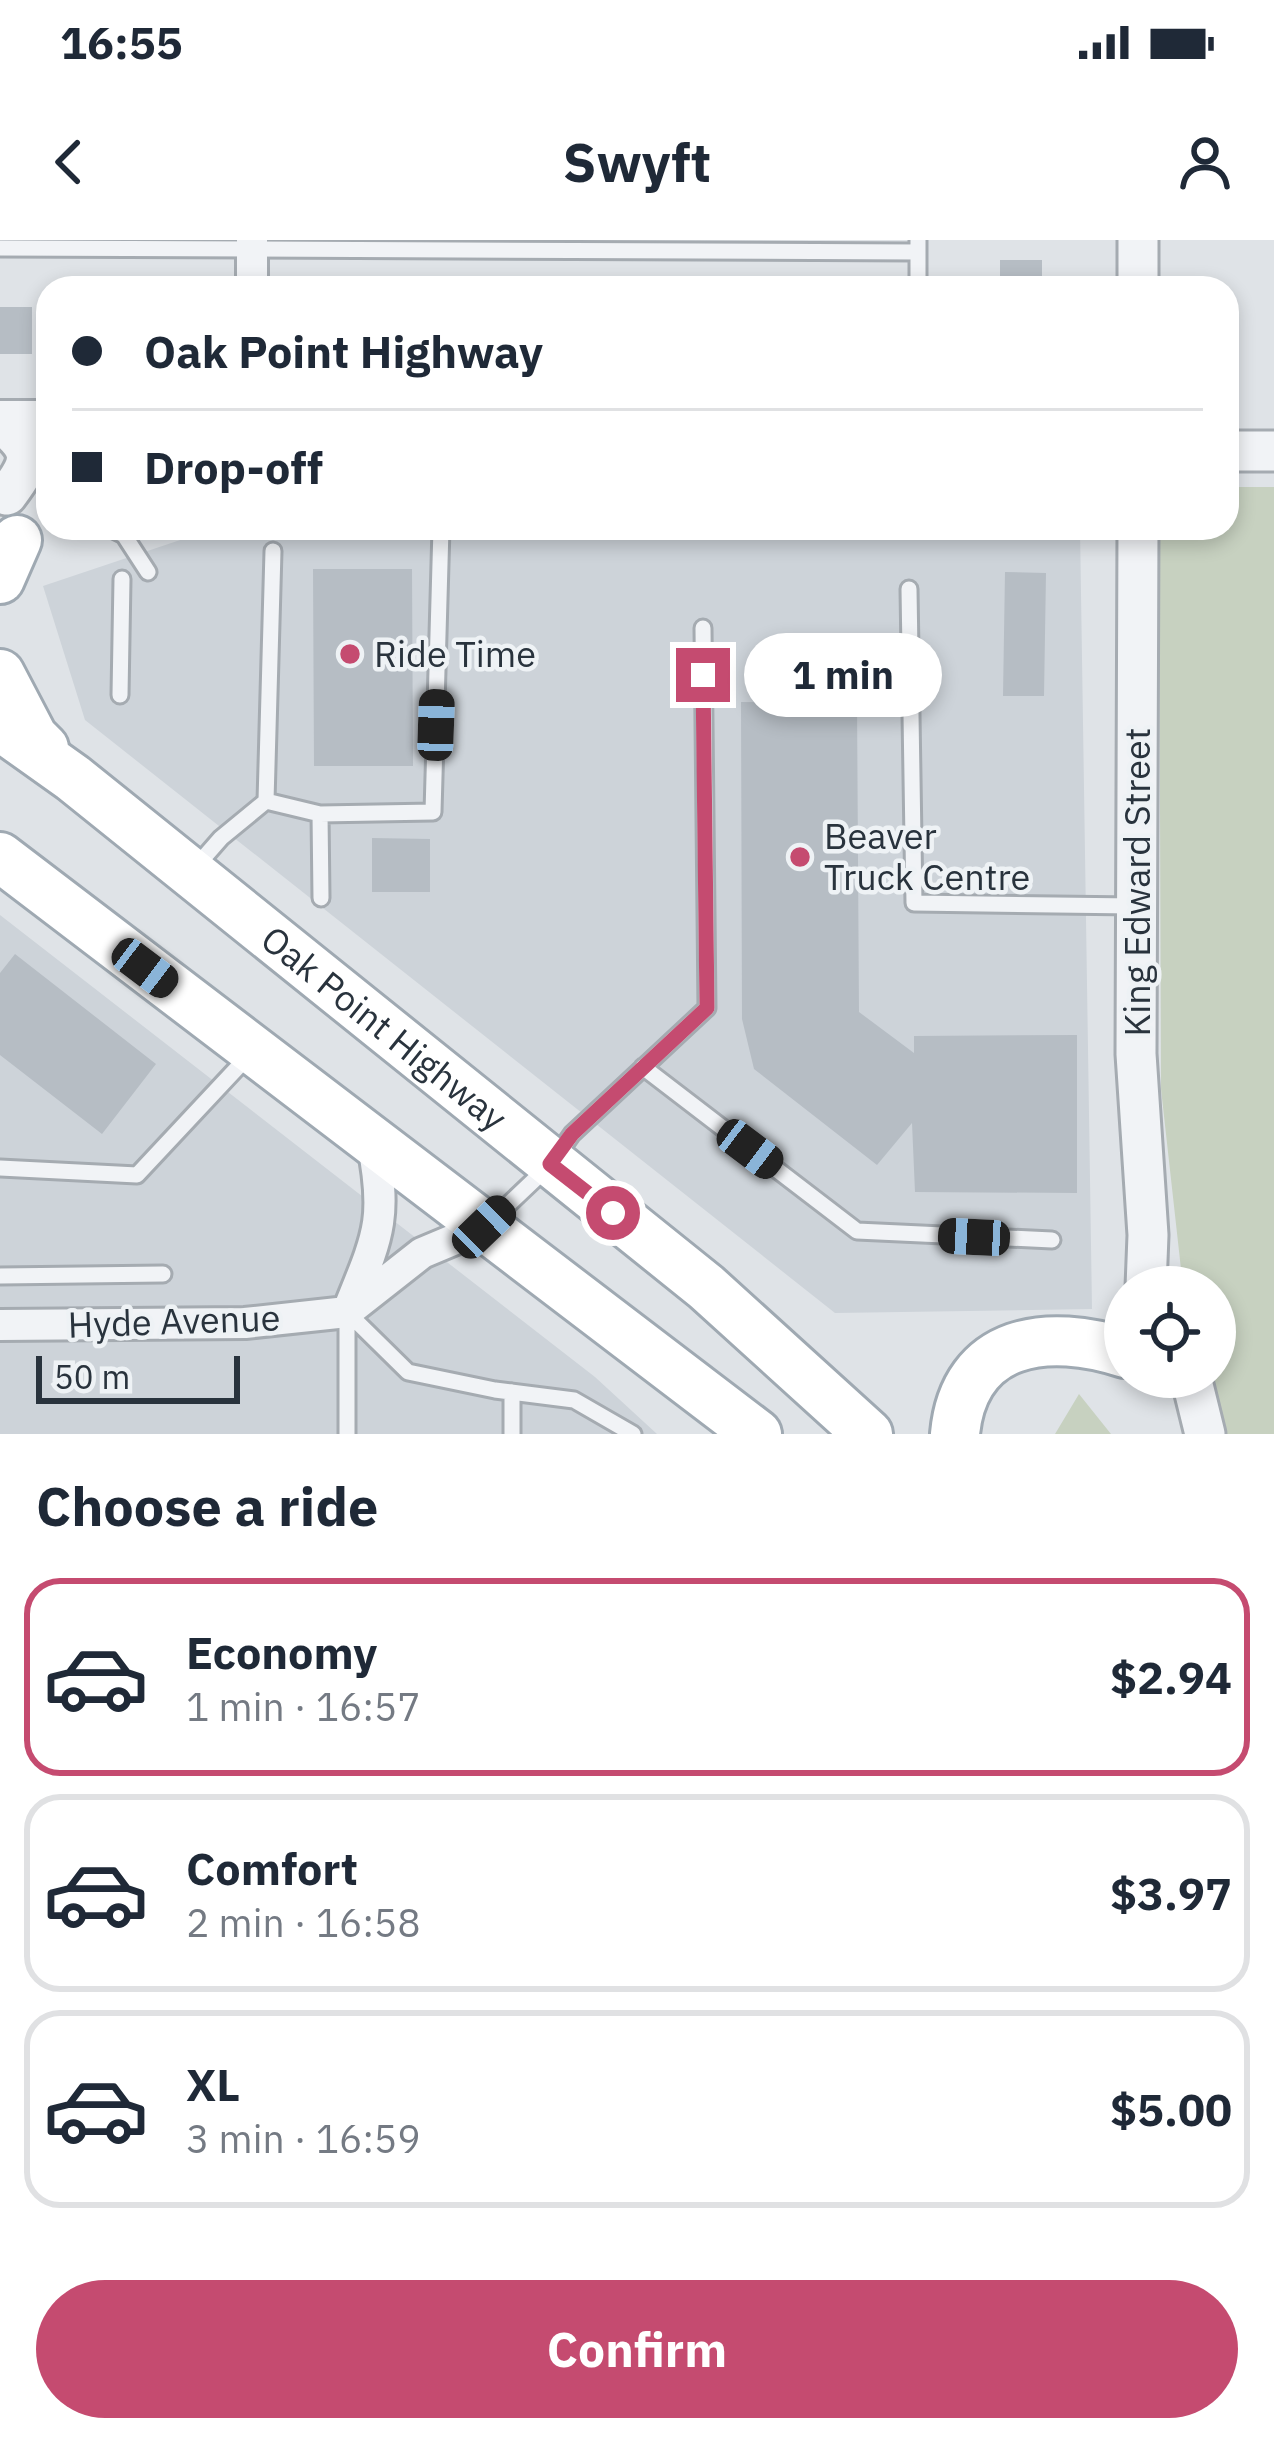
<!DOCTYPE html>
<meta charset="utf-8">
<style>
:root{--surface:#fff;--page:#f6f6f7;--text:#1f2937;--muted:#747a83;--line:#e0e1e3;--accent:#c54b70}
body{margin:0;font-family:"IBM Plex Sans",sans-serif;background:var(--page);color:var(--text);height:100vh;display:flex;flex-direction:column;font-size:45px;white-space:nowrap}
*{box-sizing:border-box;margin:0}
p{font-size:39px;color:var(--muted)}
.icon{flex:none;width:66px;height:66px;fill:none;stroke:currentColor;stroke-width:2;stroke-linecap:round;stroke-linejoin:round}
.map{position:relative;height:1194px;overflow:hidden}
.panel{display:flex;flex-direction:column;background:var(--surface);flex:1}
.panel>*{flex:none}
.guide{position:absolute;left:36px;top:36px;width:1203px;height:264px;border-radius:36px;box-shadow:0 6px 18px #0003;display:grid;align-content:center;height:264px;padding:0 36px;background:var(--surface)}
.controls{position:absolute;left:1104px;top:1026px;display:grid;gap:24px}
.controls a{display:grid;place-items:center;width:132px;height:132px;border-radius:50%;background:var(--surface);box-shadow:0 6px 18px #0003;font-size:60px}
.scale{position:absolute;left:36px;bottom:30px;width:204px;box-sizing:border-box;padding-left:12px;border:6px solid #29333d;border-top:0;font-size:33px;line-height:42px;white-space:nowrap;color:#29333d;-webkit-text-stroke:9px #eef2f5;paint-order:stroke}
.end{position:absolute;width:54px;height:54px;margin:-27px;border:15px solid #c54b70;background:#fff;box-shadow:0 0 0 6px #fff}
.from{border-radius:50%}
.bubble{position:absolute;height:84px;border-radius:42px;background:var(--surface);box-shadow:0 6px 18px #0003;font-size:39px;font-weight:700;line-height:84px;text-align:center}
.car{position:absolute;width:36px;height:72px;margin:-36px -18px;border-radius:15px;box-shadow:0 0 9px 3px #0007;background:linear-gradient(#222 24%,#8ab4d8 0 40%,#222 0 76%,#8ab4d8 0 86%,#222 0)}
.guide b{display:flex;align-items:center;gap:42px;height:114px;font-size:45px}
.guide b+b{border-top:3px solid var(--line)}
.guide i{width:30px;height:30px;background:var(--text)}
ul{padding:0;list-style:none}
li{display:flex;align-items:center;gap:36px;height:198px;margin:0 24px 18px;padding:0 12px;border:6px solid var(--line);border-radius:36px}
li div{flex:1}
li b{display:block;font-size:45px}
li em{font-style:normal;font-weight:700}
li.on{border-color:var(--accent)}
li>.icon{width:108px;height:108px;stroke-width:1.5}
h2{padding:0 36px;font-size:54px;line-height:144px}
.primary-button{display:flex;gap:24px;margin-top:auto;padding:24px 36px}
.primary-button a{flex:1;height:138px;border-radius:72px;background:var(--accent);color:#fff;font-size:48px;font-weight:700;line-height:138px;text-align:center}
.status{display:flex;justify-content:space-between;align-items:center;height:84px;padding:0 60px;background:var(--surface);direction:ltr}
.status svg{height:33px;fill:currentColor}
header{display:flex;justify-content:space-between;align-items:center;height:156px;padding:0 36px;background:var(--surface);font-size:54px;font-weight:700}
.map>svg:first-child{display:block}
</style>
<div class="status"><b>16:55</b><svg viewBox="0 0 49 12"><path d="M0 12V9h3v3zM5 12V6h3v6zM10 12V3h3v9zM15 12V0h3v12zM26 1h20v11H26zM47 4h2v5h-2z"/></svg></div>
<header><svg class="icon" aria-label="back" viewBox="0 0 24 24"><path d="M15 5l-7 7 7 7"/></svg>Swyft<svg class="icon" aria-label="person" viewBox="0 0 24 24"><circle cx="12" cy="8" r="4"/><path d="M4 21q1-7 8-7t8 7"/></svg></header>
<div class="map">
<svg width="1274" height="1194" viewBox="0 0 1274 1194">
<rect width="100%" height="100%" fill="#dfe3e7"/>
<path fill="#cdd3d9" d="M 216,288 L 1080,288 L 1092,1069 L 835,1073 L 85,480 L 43,346 Z
M 0,675 L 595,1137 L 657,1194 L 0,1194 Z"/>
<path fill="#c7d1c0" d="M 1227,247 L 1274,247 L 1274,1194 L 1208,1194 L 1198,1137 L 1215,1137 L 1215,1047 L 1183,1047 L 1161,849 L 1159,288 L 1227,288 Z
M 1079,1154 L 1111,1194 L 1055,1194 Z"/>
<path fill="#b6bdc4" d="M 1000,20 L 1042,20 L 1042,48 L 1000,48 Z
M 0,67 L 32,67 L 32,114 L 0,114 Z
M 42,76 L 48,76 L 48,115 L 42,115 Z
M 313,329 L 412,329 L 413,526 L 314,526 Z
M 1005,332 L 1046,333 L 1044,456 L 1003,456 Z
M 741,462 L 857,463 L 859,772 L 914,813 L 914,796 L 1077,795 L 1077,953 L 915,952 L 912,883 L 877,925 L 754,829 L 742,779 Z
M 372,598 L 430,599 L 430,652 L 372,652 Z
M 15,714 L 156,824 L 102,894 L 0,815 L 0,733 Z"/>
<g fill="none" stroke-linecap="round" stroke-linejoin="round">
<g stroke="#a5abb1" stroke-width="21">
<path id="service" d="M 918,0 L 918,48
M 0,8 L 918,12
M 110,288 L 124,295 L 148,332
M 909,349 L 914,663 L 1134,666
M 120,455 L 122,339
M 266,561 L 320,574 L 433,572 L 441,288
M 320,574 L 321,658
M 193,630 L 221,598 L 266,561 L 273,311
M 643,827 L 857,991 L 1052,1000
M 0,928 L 137,935 L 251,813
M 491,981 L 551,924 L 572,894 L 707,768 L 703,388
M 0,1036 L 163,1034
M 347,1072 L 408,1132 L 495,1150 L 574,1160 L 633,1194
M 512,1152 L 512,1194
M 347,1194 L 347,1072"/>
</g>
<g stroke="#a5abb1" stroke-width="36">
<path id="minor" d="M 252,0 L 252,48
M 0,176 L 48,176
M 349,1068 C 378,996 388,979 372,901
M 0,1085 L 245,1083 L 347,1072 L 422,1013 L 484,987"/>
</g>
<g stroke="#a5abb1" stroke-width="45">
<path id="tertiary" d="M 1138,0 L 1138,48
M 0,182 C 34,211 34,219 7,255
M 1227,211 L 1274,211
M 1138,288 L 1136,814 L 1148,995 L 1146,1047
M 1191,1137 L 1205,1194"/>
</g>
<g stroke="#9fa9b2" stroke-width="54">
<g id="primary">
<path d="M 0,339 L 17,300"/>
<path d="M 0,434 L 33,497 L 44,508"/>
<path id="s1" d="M 0,486 L 73,538 L 706,1047 L 868,1194"/>
<path d="M 0,617 L 757,1194"/>
<path d="M 955,1194 C 964,1097 1049,1088 1125,1113"/>
</g>
</g>
<use href="#service" stroke="#f1f3f6" stroke-width="15"/>
<use href="#minor" stroke="#f1f3f6" stroke-width="30"/>
<use href="#tertiary" stroke="#f1f3f6" stroke-width="39"/>
<use href="#primary" stroke="#fff" stroke-width="48"/>
</g>
<g fill="none" stroke-linecap="round" stroke-linejoin="round">
<path stroke="#c54b70" stroke-width="15" d="M 613,973 L 550,924 L 572,894 L 707,768 L 703,435"/>
</g>
<g fill="#c54b70" stroke="#eef2f5" stroke-width="4.5">
<circle cx="350" cy="414" r="12"/>
<circle cx="800" cy="617" r="12"/>
</g>
<g text-anchor="middle" stroke-width="9" stroke-linejoin="round" paint-order="stroke">
<g font-size="36" fill="#29333d" stroke="#eef2f5" text-anchor="start">
<text x="374" y="427">Ride Time</text>
<text x="824" y="609">Beaver<tspan x="824" dy="41">Truck Centre</tspan></text>
</g>
<g font-size="36" fill="#29333d" stroke="#eef2f5">
<text transform="translate(1137 642) rotate(-90)" y="13">King Edward Street</text>
<text dy="13" stroke="none"><textPath href="#s1" startOffset="489">Oak Point Highway</textPath></text>
<text transform="translate(174 1081) rotate(-2)" y="13">Hyde Avenue</text>
</g>
</g>
</svg>
<div class="controls">
<a><svg class="icon" aria-label="locate" viewBox="0 0 24 24"><circle cx="12" cy="12" r="6"/><path d="M12 2v4M12 18v4M2 12h4M18 12h4"/></svg></a>
</div>
<div class="scale">50 m</div>
<i class="end from" style="left:613px;top:973px"></i>
<i class="end" style="left:703px;top:435px"></i>
<div class="bubble" style="left:744px;top:393px;width:198px">1 min</div>
<i class="car" style="left:436px;top:485px;rotate:2deg"></i>
<i class="car" style="left:145px;top:728px;rotate:127deg"></i>
<i class="car" style="left:750px;top:909px;rotate:127deg"></i>
<i class="car" style="left:484px;top:987px;rotate:46deg"></i>
<i class="car" style="left:974px;top:997px;rotate:273deg"></i>
<div class="guide">
<b><i class="from"></i>Oak Point Highway</b>
<b><i></i>Drop-off</b>
</div>
</div>
<section class="panel">
<h2>Choose a ride</h2>
<ul>
<li class="on"><svg class="icon" aria-label="car" viewBox="0 0 24 24"><path d="M5 17H2v-5l4-1 3-4h7l3 4 3 1v5h-3M9 17h6M6 11h13"/><circle cx="7" cy="17" r="2"/><circle cx="17" cy="17" r="2"/></svg><div><b>Economy</b><p>1 min · 16:57</p></div><em>$2.94</em></li>
<li><svg class="icon" aria-label="car" viewBox="0 0 24 24"><path d="M5 17H2v-5l4-1 3-4h7l3 4 3 1v5h-3M9 17h6M6 11h13"/><circle cx="7" cy="17" r="2"/><circle cx="17" cy="17" r="2"/></svg><div><b>Comfort</b><p>2 min · 16:58</p></div><em>$3.97</em></li>
<li><svg class="icon" aria-label="car" viewBox="0 0 24 24"><path d="M5 17H2v-5l4-1 3-4h7l3 4 3 1v5h-3M9 17h6M6 11h13"/><circle cx="7" cy="17" r="2"/><circle cx="17" cy="17" r="2"/></svg><div><b>XL</b><p>3 min · 16:59</p></div><em>$5.00</em></li>
</ul>
<div class="primary-button"><a>Confirm</a></div>
</section>
